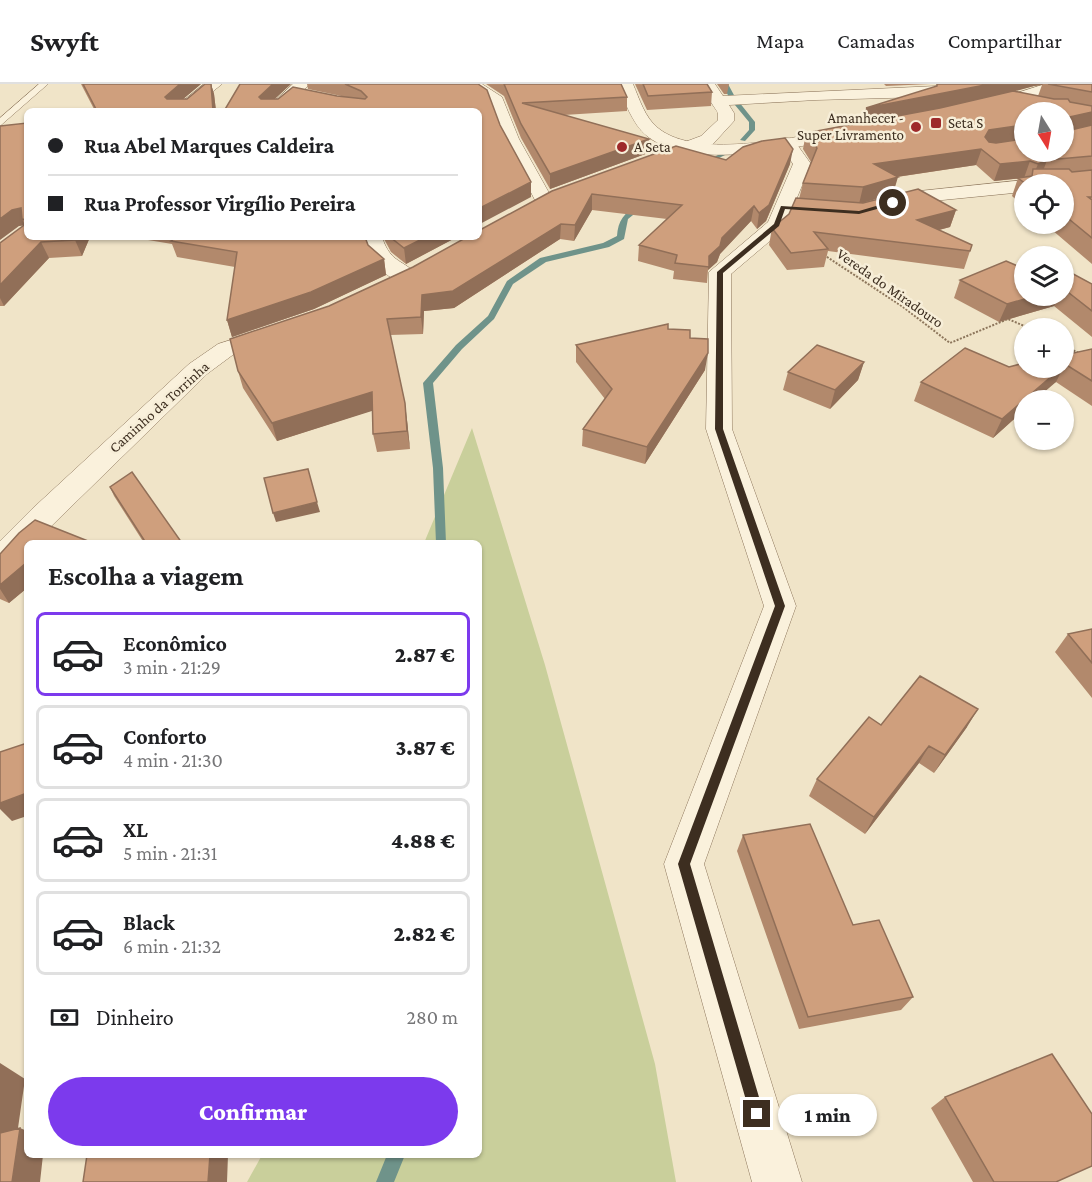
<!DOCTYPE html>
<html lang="pt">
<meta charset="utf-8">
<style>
:root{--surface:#fff;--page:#f6f6f6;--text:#202124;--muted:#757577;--line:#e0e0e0;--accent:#7c3aed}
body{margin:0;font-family:"Crimson Pro",serif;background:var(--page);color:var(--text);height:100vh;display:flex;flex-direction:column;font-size:22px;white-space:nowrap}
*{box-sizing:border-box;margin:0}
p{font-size:20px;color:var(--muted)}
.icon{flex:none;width:33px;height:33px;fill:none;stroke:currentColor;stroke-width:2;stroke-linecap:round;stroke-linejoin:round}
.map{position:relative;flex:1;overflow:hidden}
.panel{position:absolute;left:24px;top:456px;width:458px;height:618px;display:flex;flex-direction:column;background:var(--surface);border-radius:9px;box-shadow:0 2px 4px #0004}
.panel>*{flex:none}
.hud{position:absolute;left:24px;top:24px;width:458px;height:132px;border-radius:9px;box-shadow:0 2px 4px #0004;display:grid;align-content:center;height:132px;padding:0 24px;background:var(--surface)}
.needle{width:39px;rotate:169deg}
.tools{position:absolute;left:1014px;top:18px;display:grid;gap:12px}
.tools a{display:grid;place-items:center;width:60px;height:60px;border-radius:50%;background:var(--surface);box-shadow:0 2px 4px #0004;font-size:30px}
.end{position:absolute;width:27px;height:27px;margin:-14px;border:8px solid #3d2e20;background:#fff;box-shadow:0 0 0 3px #fff}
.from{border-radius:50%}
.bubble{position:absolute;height:42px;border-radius:21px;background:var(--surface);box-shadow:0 2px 4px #0004;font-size:20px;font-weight:800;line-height:42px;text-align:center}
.hud b{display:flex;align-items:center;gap:21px;height:57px;font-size:22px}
.hud b+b{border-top:2px solid var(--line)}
.hud i{width:15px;height:15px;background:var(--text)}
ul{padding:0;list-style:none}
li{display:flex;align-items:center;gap:18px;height:84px;margin:0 12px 9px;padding:0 12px;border:3px solid var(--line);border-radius:9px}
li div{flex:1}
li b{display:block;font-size:22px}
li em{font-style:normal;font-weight:800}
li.active{border-color:var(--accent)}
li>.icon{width:54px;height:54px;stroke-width:1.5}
h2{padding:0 24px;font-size:27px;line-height:72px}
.pay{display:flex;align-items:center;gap:15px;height:66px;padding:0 24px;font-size:22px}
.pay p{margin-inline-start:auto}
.primary-button{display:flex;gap:12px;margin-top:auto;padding:12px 24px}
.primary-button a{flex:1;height:69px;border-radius:36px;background:var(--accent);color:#fff;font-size:24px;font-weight:800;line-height:69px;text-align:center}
header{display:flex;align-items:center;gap:36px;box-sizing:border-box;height:84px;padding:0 30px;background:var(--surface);border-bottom:2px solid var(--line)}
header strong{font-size:28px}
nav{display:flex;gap:33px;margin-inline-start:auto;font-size:21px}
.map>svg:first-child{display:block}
</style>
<header>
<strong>Swyft</strong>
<nav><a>Mapa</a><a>Camadas</a><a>Compartilhar</a></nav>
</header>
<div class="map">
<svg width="1092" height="1098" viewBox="0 0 1092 1098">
<rect width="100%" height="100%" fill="#f0e4c8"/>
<path fill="#c9cf9b" d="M 472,344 L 545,581 L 655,980 L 676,1098 L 247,1098 L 262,1071 L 478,1071 L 478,459 L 424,459 Z"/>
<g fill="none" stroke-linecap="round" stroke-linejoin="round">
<path fill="#6f938a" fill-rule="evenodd" d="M 722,0 L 728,0 L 735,13 L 755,38 L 755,46 L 745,57 L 740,56 L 749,46 L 749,38 L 730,15 Z
M 720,70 L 725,71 L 705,81 L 700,80 Z
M 638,122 L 643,123 L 628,135 L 624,155 L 609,163 L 546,178 L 513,200 L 494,235 L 462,265 L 433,299 L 443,384 L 446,459 L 436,459 L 433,384 L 423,299 L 456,261 L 488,232 L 507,197 L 540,174 L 603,159 L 617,152 C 618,137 624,128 638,122 Z
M 387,1071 L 405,1071 L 394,1098 L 376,1098 Z"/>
<g stroke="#8d765c" stroke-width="1">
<path id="service" d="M 39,0 L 48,0 L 0,42 L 0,34 Z"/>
</g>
<g stroke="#8d765c" stroke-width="1">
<path id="minor" d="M 204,0 L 222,0 L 189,27 L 171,27 Z
M 293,0 L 310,0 L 281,27 L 264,27 Z
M 464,0 L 482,0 L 502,13 L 519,55 L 553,116 L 551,120 L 537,120 L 503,55 L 489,18 Z
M 699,0 L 715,0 L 723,12 L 979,0 L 960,12 L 816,16 L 729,21 L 734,29 L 734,37 L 713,60 L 662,79 L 650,79 L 647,75 L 650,71 L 701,52 L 718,36 L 718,29 Z
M 787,54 L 793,55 L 811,80 L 784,145 L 731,190 L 732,345 L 796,522 L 704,780 L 802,1098 L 752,1098 L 664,780 L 764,522 L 706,345 L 709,188 L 768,138 L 793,80 L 779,59 L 781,55 Z
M 1024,96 L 1032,100 L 1024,100 L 1024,108 L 912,119 L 886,127 L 879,125 L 876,121 L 879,117 L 910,108 Z
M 362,153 L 382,153 C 391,181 405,175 417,192 L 414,197 C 388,203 368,174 362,153 Z
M 275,242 L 283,244 L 287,249 L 283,254 L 234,270 L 207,290 L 34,459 L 27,459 L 27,466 L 11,484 L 0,487 L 0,457 L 32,425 L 189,280 L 218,260 Z"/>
</g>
<g stroke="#8d765c" stroke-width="1">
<path id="tertiary" d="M 617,0 L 633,0 C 639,14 645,34 658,44 C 698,77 801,52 849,43 L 857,48 L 849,53 C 796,63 692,88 647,52 C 632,40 625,17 617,0 Z
M 1045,0 L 1069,0 L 1066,3 L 994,26 L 988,28 L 980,23 L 982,20 Z"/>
</g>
<path stroke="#8d765c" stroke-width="2" stroke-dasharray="2 1.5" stroke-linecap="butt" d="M 824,171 L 903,223 L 950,259 L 1008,235 L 1029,244
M 1064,262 L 1081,270"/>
<use href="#service" fill="#faf1dc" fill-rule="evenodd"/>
<use href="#minor" fill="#faf1dc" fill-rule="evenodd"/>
<use href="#tertiary" fill="#faf1dc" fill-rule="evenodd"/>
</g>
<path fill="#b2896c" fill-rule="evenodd" d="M 81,0 L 201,0 L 183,15 L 187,15 L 205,0 L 211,0 L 214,10 L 216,27 L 95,27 Z
M 291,0 L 274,15 L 337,12 L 346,13 L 308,5 L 307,0 L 479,0 L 500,41 L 531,113 L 478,27 L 224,27 Z
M 486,0 L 621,0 L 627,13 L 627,27 L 564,31 L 648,69 L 550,105 L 521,54 L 504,12 Z
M 635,0 L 707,0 L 712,8 L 711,22 L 647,26 Z
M 717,0 L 729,0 L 727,10 L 724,10 Z
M 884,0 L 931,0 L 886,2 Z
M 937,0 L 1092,0 L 1092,180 L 1045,140 L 1064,140 L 1064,100 L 1024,100 L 1024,123 L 1012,112 L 1018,94 L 1022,94 L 994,97 L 976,81 L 897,93 L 893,110 L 861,119 L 956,126 L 950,143 L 939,146 L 970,167 L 964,185 L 828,167 L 824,183 L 787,186 L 769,161 L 772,144 L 789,130 L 799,115 L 803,99 L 811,78 L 803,65 L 806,49 L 863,38 L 936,3 ZM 1042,1 L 1038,12 L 1014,7 L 1034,2 ZM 1024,28 L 1064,68 L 1024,68 Z
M 27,39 L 27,153 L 90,153 L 82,172 L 49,174 L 4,222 L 0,222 L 0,159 L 25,141 L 19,142 Z
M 726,76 L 790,80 L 766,137 L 757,145 L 751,137 L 720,170 L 717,178 L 708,186 L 707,199 L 673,195 L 674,187 L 638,177 L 639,161 L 667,135 L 592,126 L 574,157 L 560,155 L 454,224 L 424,227 L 423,250 L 390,251 L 407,336 L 410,365 L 377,368 L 373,350 L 373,326 L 277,357 L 243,304 L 238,287 L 329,222 L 413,183 L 552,107 Z
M 130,153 L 365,153 L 368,161 L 384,175 L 386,191 L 314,225 L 232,253 L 227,236 L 235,183 L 177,173 L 172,160 Z
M 383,153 L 457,153 L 406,180 L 391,168 Z
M 1064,185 L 1092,200 L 1092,253 L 1054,222 L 999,238 L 954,214 L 960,196 L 1024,212 L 1064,212 Z
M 668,245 L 690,254 L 705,286 L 645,380 L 582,362 L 583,345 L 605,315 L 576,278 L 576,261 Z
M 1092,265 L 1092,322 L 1056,298 L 1024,316 L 1024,326 L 993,354 L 914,317 L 921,298 L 1009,283 L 1064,284 L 1064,271 Z
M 864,278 L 858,296 L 830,325 L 783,306 L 788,288 Z
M 110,403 L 182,459 L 144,459 L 114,412 Z
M 27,459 L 27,504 L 9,519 L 0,515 L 0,470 Z
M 1092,545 L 1092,614 L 1055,568 L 1068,550 Z
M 881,641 L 967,643 L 934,689 L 919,679 L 865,750 L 809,712 L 817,695 Z
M 743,751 L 853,841 L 913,913 L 901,926 L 799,945 L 737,767 Z
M 945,1013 L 1056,1098 L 973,1098 L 931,1024 Z"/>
<path fill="#916f58" d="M 180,0 L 201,0 L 169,27 L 165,13 Z
M 211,0 L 214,10 L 216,27 L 213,27 Z
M 273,0 L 291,0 L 262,27 L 259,13 Z
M 990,0 L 1043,0 L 1042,1 L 1034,2 L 979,17 L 862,40 L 866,24 Z
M 1092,28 L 1092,42 L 1064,48 L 1069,33 Z
M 1024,41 L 1024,57 L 984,62 L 981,67 L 976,81 L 869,97 L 874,80 L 985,53 L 989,46 Z
M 649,55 L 648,69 L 550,105 L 550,90 Z
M 793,65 L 790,80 L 766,137 L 757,145 L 759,129 Z
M 1047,76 L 1041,93 L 1031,97 L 1038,80 Z
M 1030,77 L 1024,94 L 994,97 L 1000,80 Z
M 898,93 L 893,110 L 859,120 L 863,103 Z
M 531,98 L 531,113 L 478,141 L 478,125 Z
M 592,110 L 592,126 L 574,157 L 575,141 Z
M 754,122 L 751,137 L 720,170 L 717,178 L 708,186 L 709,172 L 722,154 Z
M 21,124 L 22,135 L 25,141 L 19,142 L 0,156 L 0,135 L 12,126 Z
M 956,126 L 950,143 L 912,153 L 917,136 Z
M 561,140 L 560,155 L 454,224 L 424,227 L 423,250 L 421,233 L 422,211 Z
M 77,153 L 90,153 L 82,172 L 75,156 Z
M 426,153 L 457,153 L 406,180 L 404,164 Z
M 41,158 L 49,174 L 4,222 L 0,214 L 0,201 Z
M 384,175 L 386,191 L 314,225 L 232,253 L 227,236 Z
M 1035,212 L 1059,212 L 1054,222 L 999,238 L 1007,220 Z
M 708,269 L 705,286 L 645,380 L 647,363 Z
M 864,278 L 858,296 L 830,325 L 835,306 Z
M 1061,284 L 1063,284 L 1056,298 L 1035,316 L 1024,316 L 1024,326 L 993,354 L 1002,335 Z
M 372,308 L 375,326 L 277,357 L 272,339 Z
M 405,319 L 407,336 L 410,365 L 407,347 Z
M 317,418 L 320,428 L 276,438 L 273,429 Z
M 25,480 L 27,484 L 27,504 L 9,519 L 0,505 L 0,501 Z
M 978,625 L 967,643 L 934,689 L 945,671 Z
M 929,662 L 919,679 L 865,750 L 874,733 Z
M 27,709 L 27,732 L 12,737 L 0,725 L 0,719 Z
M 0,979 L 25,995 L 15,1065 L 0,1058 Z
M 20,1044 L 27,1047 L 27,1071 L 43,1071 L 40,1098 L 12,1098 Z
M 210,1071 L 228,1071 L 227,1098 L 208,1098 Z"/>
<path fill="#cf9f7d" stroke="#916f58" stroke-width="1.5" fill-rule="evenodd" d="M 83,0 L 180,0 L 165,13 L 167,15 L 187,15 L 205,0 L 211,0 L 213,27 L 97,27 Z
M 240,0 L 273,0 L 259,13 L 261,15 L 278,15 L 293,3 L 337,12 L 365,15 L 367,13 L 361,7 L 345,0 L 478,0 L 487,6 L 500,41 L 531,98 L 478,125 L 478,27 L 224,27 Z
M 504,0 L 621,0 L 627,13 L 522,19 L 649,55 L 550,90 L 521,40 Z
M 643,0 L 707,0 L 712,8 L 648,12 Z
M 937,0 L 990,0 L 866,24 L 937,2 Z
M 1048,0 L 1092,0 L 1092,8 Z
M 1013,7 L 1054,15 L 1068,15 L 1070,18 L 1092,22 L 1092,28 L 1069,33 L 1068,44 L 1071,46 L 1092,41 L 1092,72 L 1047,76 L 1038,80 L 1030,77 L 1000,80 L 981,65 L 874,80 L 898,93 L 863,103 L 803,99 L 817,64 L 806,49 L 940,24 ZM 1024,28 L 1064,28 L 1064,68 L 1024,68 L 1024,55 L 996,59 L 989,58 L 985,53 L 989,46 L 1024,41 Z
M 27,39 L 27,136 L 22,135 L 21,124 L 12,126 L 0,135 L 0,42 Z
M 785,54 L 793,65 L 769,121 L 759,129 L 754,122 L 722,154 L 720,162 L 709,172 L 709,183 L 675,179 L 677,171 L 639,161 L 682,121 L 592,110 L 575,141 L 561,140 L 453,207 L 422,211 L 421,233 L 387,235 L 405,319 L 407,347 L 373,350 L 372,308 L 272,339 L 238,287 L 230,255 L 329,222 L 413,183 L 467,153 L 478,153 L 478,147 L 552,107 L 676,62 L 726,76 L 743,63 L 762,57 Z
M 1033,85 L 1069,85 L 1072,88 L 1092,86 L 1092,113 L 1088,113 L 1092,116 L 1092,154 L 1064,131 L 1064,100 L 1026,100 L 1018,94 L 1032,92 Z
M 918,105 L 956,126 L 917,136 L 972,161 L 970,167 L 814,148 L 828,165 L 791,169 L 772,144 L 789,130 L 796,114 L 863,119 Z
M 27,139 L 27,153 L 77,153 L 75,156 L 41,158 L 0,201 L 0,159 Z
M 177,153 L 365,153 L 368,161 L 384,175 L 311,208 L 227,236 L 237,168 L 171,157 Z
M 390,153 L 426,153 L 404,164 Z
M 1006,177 L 1020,183 L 1024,182 L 1024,212 L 1035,212 L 1007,220 L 960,196 Z
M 1064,185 L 1092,200 L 1092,227 L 1064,205 Z
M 668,240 L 668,245 L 690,246 L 690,254 L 708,255 L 708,269 L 647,363 L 583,345 L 612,305 L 576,261 Z
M 817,261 L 864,278 L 835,306 L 788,288 Z
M 965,264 L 1009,283 L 1024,279 L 1024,284 L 1061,284 L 1002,335 L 921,298 Z
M 1092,265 L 1092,297 L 1065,280 L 1064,281 L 1064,271 Z
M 308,385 L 317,418 L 273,429 L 264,394 Z
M 132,388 L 182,459 L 146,459 L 110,403 Z
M 35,436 L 93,459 L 27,459 L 27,481 L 25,480 L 0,501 L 0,470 L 19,449 Z
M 1092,545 L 1092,579 L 1068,550 Z
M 920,592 L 978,625 L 945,671 L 929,662 L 874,733 L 817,695 L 869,633 L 881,641 Z
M 27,659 L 27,709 L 0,719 L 0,668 Z
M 810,740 L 853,841 L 879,836 L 913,913 L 808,933 L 743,751 Z
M 1052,970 L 1092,1030 L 1092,1082 L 1056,1098 L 994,1098 L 945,1013 Z
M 20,1044 L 12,1098 L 0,1098 L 0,1049 Z
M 87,1071 L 210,1071 L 208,1098 L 83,1098 Z"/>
<path fill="#3d2e20" d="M 893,117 L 895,120 L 859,130 L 785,125 L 779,142 L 723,189 L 723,345 L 785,522 L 690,780 L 764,1030 L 762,1035 L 757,1037 L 752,1035 L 750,1030 L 678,780 L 775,522 L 715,345 L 717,188 L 774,140 L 781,122 L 859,127 Z"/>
<g fill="#9e2a2b" stroke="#f7eed8" stroke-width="2">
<rect x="930" y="33" width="12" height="12" rx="3"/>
<circle cx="916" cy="43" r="6"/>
<circle cx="622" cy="63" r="6"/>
</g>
<g text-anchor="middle" stroke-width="5" stroke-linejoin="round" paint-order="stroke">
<g font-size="15" fill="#3d2e20" stroke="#f7eed8" text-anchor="start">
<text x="904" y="39" text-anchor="end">Amanhecer -<tspan x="904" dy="17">Super Livramento</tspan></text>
<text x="948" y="44">Seta S</text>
<text x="634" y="68">A Seta</text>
</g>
<g font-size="15" fill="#3d2e20" stroke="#f7eed8">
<text transform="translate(890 204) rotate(35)" y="5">Vereda do Miradouro</text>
<text transform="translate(159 323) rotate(-42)" y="5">Caminho da Torrinha</text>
</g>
</g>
</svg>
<div class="tools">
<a><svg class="needle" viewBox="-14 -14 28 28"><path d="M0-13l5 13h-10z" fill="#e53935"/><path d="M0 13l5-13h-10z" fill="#757577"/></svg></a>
<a><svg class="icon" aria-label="locate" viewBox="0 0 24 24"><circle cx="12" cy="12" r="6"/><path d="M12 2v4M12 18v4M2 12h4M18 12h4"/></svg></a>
<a><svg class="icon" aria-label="layers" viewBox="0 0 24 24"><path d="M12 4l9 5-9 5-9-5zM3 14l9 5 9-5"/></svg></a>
<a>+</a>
<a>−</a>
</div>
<i class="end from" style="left:893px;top:119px"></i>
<i class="end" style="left:757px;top:1030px"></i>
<div class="bubble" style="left:778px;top:1010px;width:99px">1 min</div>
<div class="hud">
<b><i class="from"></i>Rua Abel Marques Caldeira</b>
<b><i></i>Rua Professor Virgílio Pereira</b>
</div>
<section class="panel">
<h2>Escolha a viagem</h2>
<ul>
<li class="active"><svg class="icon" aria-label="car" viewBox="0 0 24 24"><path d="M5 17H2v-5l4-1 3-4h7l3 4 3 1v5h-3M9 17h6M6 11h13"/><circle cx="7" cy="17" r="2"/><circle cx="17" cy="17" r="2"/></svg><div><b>Econômico</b><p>3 min · 21:29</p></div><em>2.87 €</em></li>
<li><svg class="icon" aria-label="car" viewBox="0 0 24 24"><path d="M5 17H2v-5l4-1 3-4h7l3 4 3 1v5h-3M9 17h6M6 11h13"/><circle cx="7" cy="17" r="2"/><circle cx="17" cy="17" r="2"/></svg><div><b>Conforto</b><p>4 min · 21:30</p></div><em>3.87 €</em></li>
<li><svg class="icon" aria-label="car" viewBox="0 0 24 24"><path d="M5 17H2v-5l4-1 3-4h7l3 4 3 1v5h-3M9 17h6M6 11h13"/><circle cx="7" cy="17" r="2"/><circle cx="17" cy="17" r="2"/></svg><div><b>XL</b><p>5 min · 21:31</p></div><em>4.88 €</em></li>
<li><svg class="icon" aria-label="car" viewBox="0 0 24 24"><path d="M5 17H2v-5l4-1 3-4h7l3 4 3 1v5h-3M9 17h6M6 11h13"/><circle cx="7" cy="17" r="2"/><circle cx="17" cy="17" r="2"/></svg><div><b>Black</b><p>6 min · 21:32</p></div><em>2.82 €</em></li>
</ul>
<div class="pay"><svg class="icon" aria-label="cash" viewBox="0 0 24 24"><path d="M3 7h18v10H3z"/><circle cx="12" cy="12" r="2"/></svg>Dinheiro<p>280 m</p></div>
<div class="primary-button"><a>Confirmar</a></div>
</section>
</div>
